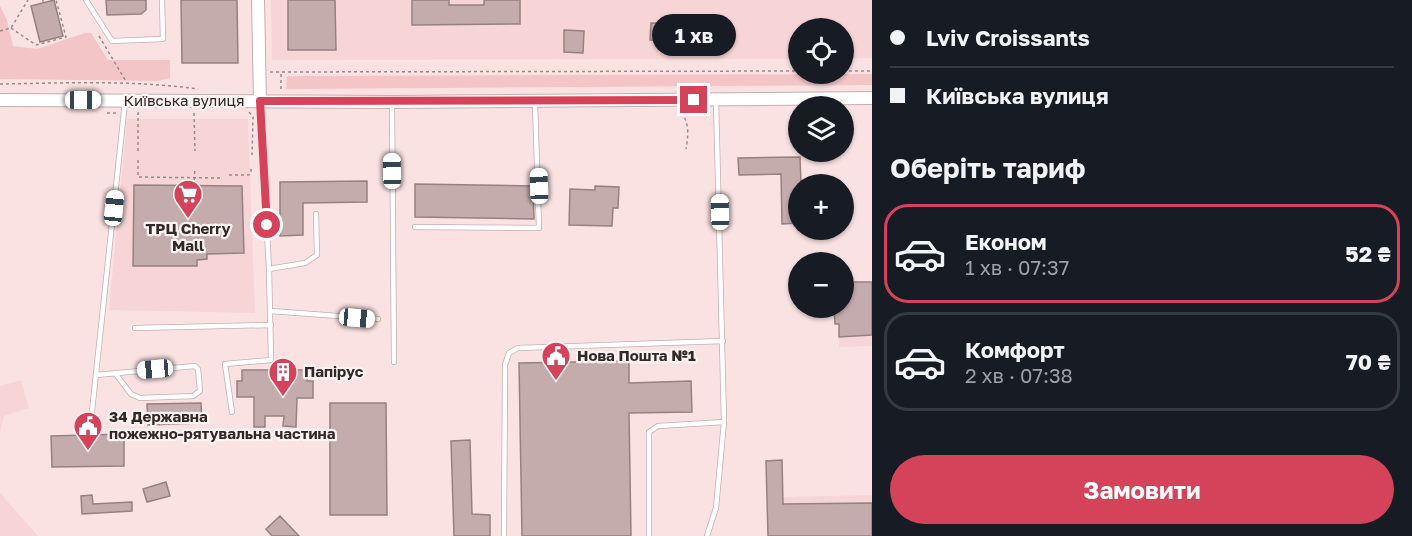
<!DOCTYPE html>
<html lang="uk">
<meta charset="utf-8">
<style>
:root{--surface:#171b24;--page:#242831;--text:#f1f3f6;--muted:#9ea1a6;--line:#363941;--accent:#d44359}
body{margin:0;font-family:"Golos Text",sans-serif;background:var(--page);color:var(--text);height:100vh;display:flex;flex-direction:column;font-size:22px;white-space:nowrap}
*{box-sizing:border-box;margin:0}
p{font-size:20px;color:var(--muted)}
.icon{flex:none;width:33px;height:33px;fill:none;stroke:currentColor;stroke-width:2;stroke-linecap:round;stroke-linejoin:round}
.map{position:relative;flex:1;overflow:hidden}
.side{display:flex;flex-direction:column;background:var(--surface);width:540px}
.side>*{flex:none}
.banner{display:grid;align-content:center;height:132px;padding:0 18px;background:var(--surface)}
.controls{position:absolute;left:788px;top:18px;display:grid;gap:12px}
.controls a{display:grid;place-items:center;width:66px;height:66px;border-radius:50%;background:var(--surface);box-shadow:0 2px 4px #0004;font-size:30px}
.end{position:absolute;width:27px;height:27px;margin:-14px;border:8px solid #d44359;background:#fff;box-shadow:0 0 0 3px #fff}
.from{border-radius:50%}
.bubble{position:absolute;height:42px;border-radius:21px;background:var(--surface);box-shadow:0 2px 4px #0004;font-size:20px;font-weight:700;line-height:42px;text-align:center}
.car{position:absolute;width:18px;height:36px;margin:-18px -9px;border-radius:8px;box-shadow:0 0 4px 2px #0007;background:linear-gradient(#fff 24%,#345 0 40%,#fff 0 76%,#345 0 86%,#fff 0)}
.banner b{display:flex;align-items:center;gap:21px;height:57px;font-size:22px}
.banner b+b{border-top:2px solid var(--line)}
.banner i{width:15px;height:15px;background:var(--text)}
ul{padding:0;list-style:none}
li{display:flex;align-items:center;gap:18px;height:99px;margin:0 12px 9px;padding:0 6px;border:3px solid var(--line);border-radius:24px}
li div{flex:1}
li b{display:block;font-size:22px}
li em{font-style:normal;font-weight:700}
li.active{border-color:var(--accent)}
li>.icon{width:54px;height:54px;stroke-width:1.5}
h2{padding:0 18px;font-size:27px;line-height:72px}
.primary-button{display:flex;gap:12px;margin-top:auto;padding:12px 18px}
.primary-button a{flex:1;height:69px;border-radius:36px;background:var(--accent);color:#fff;font-size:24px;font-weight:700;line-height:69px;text-align:center}
main{display:flex;flex:1;min-height:0}
.map>svg:first-child{display:block}
</style>
<main>
<div class="map">
<svg width="872" height="536" viewBox="0 0 872 536">
<rect width="100%" height="100%" fill="#fbe2e2"/>
<path fill="#f7d5d6" d="M 271,0 L 872,0 L 872,58 L 843,58 L 843,28 L 798,28 L 798,59 L 272,60 Z
M 127,119 L 248,119 L 255,313 L 109,310 Z
M 843,282 L 872,282 L 872,353 L 872,346 L 839,347 L 839,325 L 835,324 L 834,308 L 843,308 Z
M 21,380 L 29,408 L 4,416 L 0,433 L 0,386 Z
M 0,493 L 38,536 L 0,536 Z
M 872,495 L 872,536 L 784,536 L 783,497 Z"/>
<path fill="#f4c5c7" d="M 0,6 L 7,20 L 13,46 L 37,49 L 85,33 L 91,33 L 108,60 L 170,60 L 170,78 L 158,81 L 0,79 Z
M 872,74 L 872,85 L 286,89 L 287,76 Z"/>
<path fill="#c4acad" stroke="#978081" stroke-width="1.5" d="M 54,0 L 63,36 L 40,42 L 31,6 Z
M 106,0 L 146,0 L 146,10 L 141,14 L 107,15 Z
M 181,0 L 237,0 L 238,63 L 182,63 Z
M 288,0 L 335,0 L 336,50 L 288,50 Z
M 412,0 L 449,0 L 449,5 L 484,5 L 484,0 L 520,0 L 520,24 L 412,25 Z
M 651,23 L 725,24 L 725,42 L 650,40 Z
M 564,30 L 584,31 L 583,53 L 564,52 Z
M 800,157 L 801,184 L 798,184 L 798,223 L 782,224 L 781,174 L 739,175 L 738,158 Z
M 367,181 L 367,202 L 303,203 L 303,235 L 280,236 L 280,182 Z
M 415,184 L 533,186 L 534,219 L 415,217 Z
M 134,185 L 242,186 L 244,253 L 207,254 L 207,259 L 197,260 L 197,266 L 133,266 Z
M 595,186 L 619,187 L 618,208 L 613,208 L 612,226 L 569,225 L 570,189 L 595,190 Z
M 843,282 L 872,282 L 872,335 L 839,337 L 839,324 L 835,324 L 834,308 L 843,308 Z
M 629,361 L 629,383 L 691,381 L 692,412 L 629,413 L 631,536 L 522,536 L 519,363 Z
M 242,370 L 307,370 L 307,381 L 313,381 L 313,398 L 297,398 L 296,427 L 283,426 L 284,416 L 265,416 L 265,427 L 254,427 L 254,397 L 237,397 L 237,381 L 242,381 Z
M 201,403 L 202,423 L 148,425 L 147,404 Z
M 330,403 L 386,403 L 387,515 L 330,515 Z
M 124,434 L 124,466 L 52,467 L 51,436 Z
M 470,440 L 472,514 L 490,515 L 490,536 L 454,536 L 451,441 Z
M 782,460 L 783,504 L 872,503 L 872,536 L 768,536 L 766,461 Z
M 166,482 L 170,496 L 147,502 L 143,489 Z
M 92,495 L 93,504 L 132,502 L 132,511 L 82,514 L 81,496 Z
M 280,516 L 299,536 L 272,536 L 266,529 Z"/>
<g fill="none" stroke-linecap="round" stroke-linejoin="round">
<g stroke="#c5aeae" stroke-width="6">
<path id="lane" d="M 86,0 L 112,41 L 163,39 L 162,0
M 392,103 L 394,362
M 415,227 L 539,228 L 535,103
M 269,269 L 305,263 L 317,255 L 316,214
M 271,311 L 378,319
M 135,328 L 271,325
M 96,375 L 195,366 L 198,369 L 200,391 L 193,396 L 140,398 L 131,394 L 115,373
M 232,412 L 225,364 L 271,360 L 269,269 L 260,104
M 90,430 L 125,102
M 504,536 L 505,365 L 509,353 L 518,348 L 723,341
M 649,536 L 649,432 L 658,426 L 724,422
M 707,536 L 716,508 L 724,422 L 716,100"/>
</g>
<g stroke="#c5aeae" stroke-width="14">
<path id="secondary" d="M 258,0 L 260,101
M 0,100 L 392,102 L 872,98"/>
</g>
<path stroke="#9c8a8a" stroke-width="1.5" stroke-dasharray="3 3" stroke-linecap="butt" d="M 43,0 L 43,2
M 11,28 L 36,45 L 66,37 L 56,0
M 0,31 L 11,28 L 28,0
M 99,36 L 127,83
M 843,71 L 872,71
M 270,72 L 798,71
M 0,84 C 65,83 133,80 198,89
M 281,89 L 281,73
M 249,112 L 253,117 L 252,155
M 107,113 L 117,113
M 194,113 L 195,151
M 681,113 C 690,122 688,138 686,149
M 138,151 L 138,113 L 140,112
M 138,160 L 138,177 L 220,178
M 229,175 L 249,175 L 251,173 L 251,168
M 194,186 L 195,168
M 277,365 L 277,370"/>
<use href="#lane" stroke="#fff" stroke-width="4.5"/>
<use href="#secondary" stroke="#fff" stroke-width="12"/>
</g>
<g fill="none" stroke-linecap="round" stroke-linejoin="round">
<path stroke="#d44359" stroke-width="8" d="M 267,225 L 260,101 L 694,100"/>
</g>
<defs>
<g id="supermarket-pin" transform="scale(1.5)"><path d="M0 17L-7.5 6A9.5 9.5 0 1 1 7.5 6Z" fill="#d44359" stroke="#fdf3f3"/><path d="M-6-5.5h2.5l.6 2H6L4.5 2H-2.5L-4.4-4H-6ZM-1.5 3.2a1.3 1.3 0 1 0 .1 0ZM3 3.2a1.3 1.3 0 1 0 .1 0Z" fill="#fff"/></g>
<g id="civic-pin" transform="scale(1.5)"><path d="M0 17L-7.5 6A9.5 9.5 0 1 1 7.5 6Z" fill="#d44359" stroke="#fdf3f3"/><path d="M-.6-6.5H3V-4.5H.6V-3L4-1V1h2V6H-6V1h2V-1L-.6-3ZM-1.2 2.5V6h2.4V2.5Z" fill="#fff"/></g>
<g id="building-pin" transform="scale(1.5)"><path d="M0 17L-7.5 6A9.5 9.5 0 1 1 7.5 6Z" fill="#d44359" stroke="#fdf3f3"/><path d="M-4-6H4V6H1V3H-1V6H-4ZM-2.5-4.3h1.7v1.8h-1.7ZM.8-4.3h1.7v1.8H.8ZM-2.5-1h1.7V.8h-1.7ZM.8-1h1.7V.8H.8Z" fill="#fff"/></g>
</defs>
<g fill-rule="evenodd">
<use href="#supermarket-pin" x="188" y="194"/>
<use href="#civic-pin" x="556" y="356"/>
<use href="#building-pin" x="283" y="372"/>
<use href="#civic-pin" x="88" y="426"/>
</g>
<g text-anchor="middle" stroke-width="4.5" stroke-linejoin="round" paint-order="stroke">
<g font-size="15" fill="#312828" stroke="#fdf3f3">
<text x="184" y="106">Київська вулиця</text>
</g>
<g font-size="15" font-weight="bold" fill="#312828" stroke="#fdf3f3" text-anchor="start">
<text x="188" y="234" text-anchor="middle">ТРЦ Cherry<tspan x="188" dy="17">Mall</tspan></text>
<text x="577" y="361">Нова Пошта №1</text>
<text x="304" y="377">Папірус</text>
<text x="109" y="422">34 Державна<tspan x="109" dy="17">пожежно-рятувальна частина</tspan></text>
</g>
</g>
</svg>
<div class="controls">
<a><svg class="icon" aria-label="locate" viewBox="0 0 24 24"><circle cx="12" cy="12" r="6"/><path d="M12 2v4M12 18v4M2 12h4M18 12h4"/></svg></a>
<a><svg class="icon" aria-label="layers" viewBox="0 0 24 24"><path d="M12 4l9 5-9 5-9-5zM3 14l9 5 9-5"/></svg></a>
<a>+</a>
<a>−</a>
</div>
<i class="end from" style="left:267px;top:225px"></i>
<i class="end" style="left:694px;top:100px"></i>
<div class="bubble" style="left:652px;top:14px;width:84px">1 хв</div>
<i class="car" style="left:83px;top:100px;rotate:90deg"></i>
<i class="car" style="left:392px;top:171px;rotate:359deg"></i>
<i class="car" style="left:539px;top:186px;rotate:358deg"></i>
<i class="car" style="left:114px;top:208px;rotate:6deg"></i>
<i class="car" style="left:720px;top:212px;rotate:359deg"></i>
<i class="car" style="left:357px;top:318px;rotate:95deg"></i>
<i class="car" style="left:155px;top:369px;rotate:265deg"></i>
</div>
<section class="side">
<div class="banner">
<b><i class="from"></i>Lviv Croissants</b>
<b><i></i>Київська вулиця</b>
</div>
<h2>Оберіть тариф</h2>
<ul>
<li class="active"><svg class="icon" aria-label="car" viewBox="0 0 24 24"><path d="M5 17H2v-5l4-1 3-4h7l3 4 3 1v5h-3M9 17h6M6 11h13"/><circle cx="7" cy="17" r="2"/><circle cx="17" cy="17" r="2"/></svg><div><b>Економ</b><p>1 хв · 07:37</p></div><em>52 ₴</em></li>
<li><svg class="icon" aria-label="car" viewBox="0 0 24 24"><path d="M5 17H2v-5l4-1 3-4h7l3 4 3 1v5h-3M9 17h6M6 11h13"/><circle cx="7" cy="17" r="2"/><circle cx="17" cy="17" r="2"/></svg><div><b>Комфорт</b><p>2 хв · 07:38</p></div><em>70 ₴</em></li>
</ul>
<div class="primary-button"><a>Замовити</a></div>
</section>
</main>
